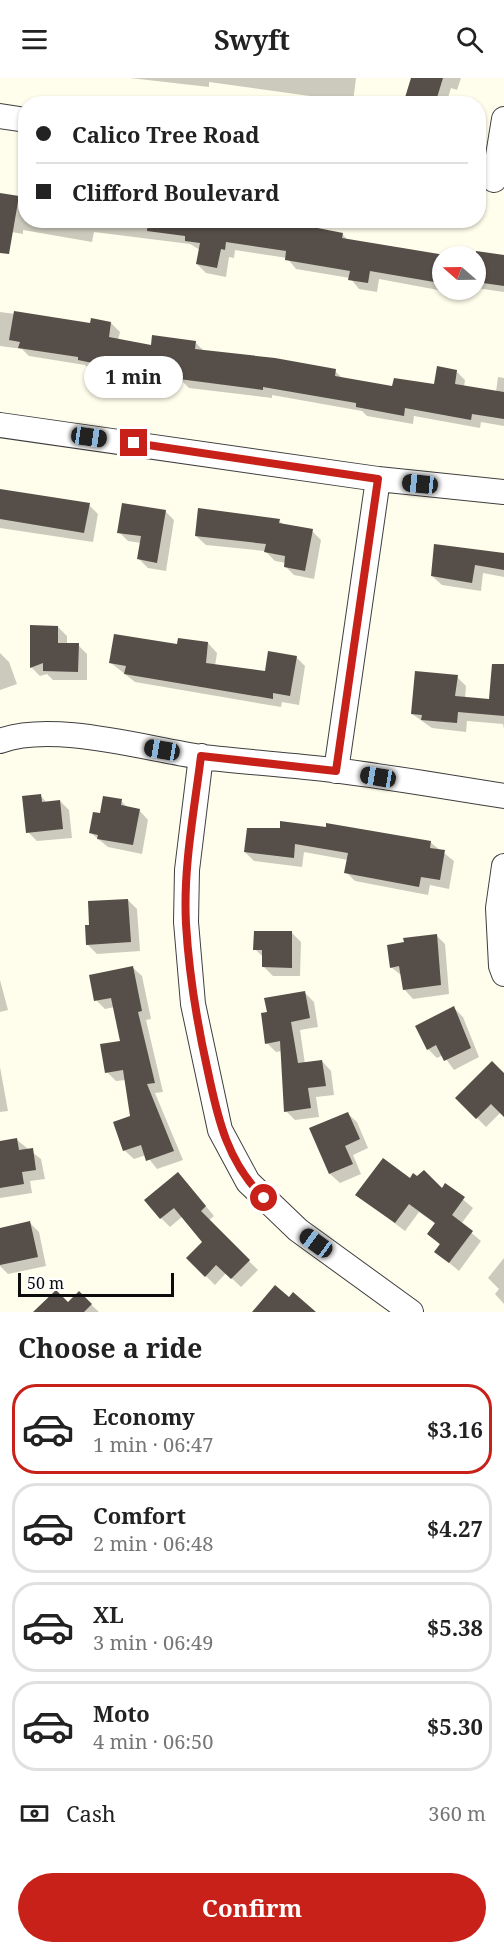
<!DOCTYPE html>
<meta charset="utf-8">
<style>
:root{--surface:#fff;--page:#f2f2f2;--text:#222;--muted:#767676;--line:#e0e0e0;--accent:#c72119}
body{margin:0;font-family:"Noto Serif",serif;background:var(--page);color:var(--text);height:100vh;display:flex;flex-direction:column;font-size:22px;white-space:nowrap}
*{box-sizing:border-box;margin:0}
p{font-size:20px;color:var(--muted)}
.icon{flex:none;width:33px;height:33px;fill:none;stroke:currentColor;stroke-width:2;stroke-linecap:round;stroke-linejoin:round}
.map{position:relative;height:1234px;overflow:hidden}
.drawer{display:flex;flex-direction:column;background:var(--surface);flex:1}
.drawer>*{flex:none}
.guide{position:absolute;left:18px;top:18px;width:468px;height:132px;border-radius:24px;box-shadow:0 2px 4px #0004;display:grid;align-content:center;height:132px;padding:0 18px;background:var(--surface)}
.needle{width:39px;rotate:290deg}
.fabs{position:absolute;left:432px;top:168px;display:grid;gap:12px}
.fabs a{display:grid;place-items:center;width:54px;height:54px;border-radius:50%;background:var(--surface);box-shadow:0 2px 4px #0004;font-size:30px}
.scale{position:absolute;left:18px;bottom:15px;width:156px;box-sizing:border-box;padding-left:6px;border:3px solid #0c0c0c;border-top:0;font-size:16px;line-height:21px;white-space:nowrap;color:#0c0c0c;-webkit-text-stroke:4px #fff;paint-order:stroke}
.end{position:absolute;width:27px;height:27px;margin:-14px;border:8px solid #c72119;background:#fff;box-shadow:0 0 0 3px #fff}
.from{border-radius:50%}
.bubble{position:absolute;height:42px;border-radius:21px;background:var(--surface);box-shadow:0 2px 4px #0004;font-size:20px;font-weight:700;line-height:42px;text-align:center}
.car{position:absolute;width:18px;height:36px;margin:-18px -9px;border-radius:8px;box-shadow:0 0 4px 2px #0007;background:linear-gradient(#222 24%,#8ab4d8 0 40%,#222 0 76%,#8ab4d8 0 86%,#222 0)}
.guide b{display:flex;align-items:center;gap:21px;height:57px;font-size:22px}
.guide b+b{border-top:2px solid var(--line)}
.guide i{width:15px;height:15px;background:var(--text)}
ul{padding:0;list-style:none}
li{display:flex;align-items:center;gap:18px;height:90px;margin:0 12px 9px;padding:0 6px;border:3px solid var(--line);border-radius:24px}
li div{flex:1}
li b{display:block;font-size:22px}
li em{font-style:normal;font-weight:700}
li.on{border-color:var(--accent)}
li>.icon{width:54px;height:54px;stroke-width:1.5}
h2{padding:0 18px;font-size:27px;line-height:72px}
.pay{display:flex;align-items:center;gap:15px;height:66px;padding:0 18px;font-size:22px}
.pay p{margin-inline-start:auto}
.cta{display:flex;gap:12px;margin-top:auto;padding:12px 18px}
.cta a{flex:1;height:69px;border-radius:36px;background:var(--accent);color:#fff;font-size:24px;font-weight:700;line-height:69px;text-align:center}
header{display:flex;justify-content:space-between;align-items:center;height:78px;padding:0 18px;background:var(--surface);font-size:27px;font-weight:700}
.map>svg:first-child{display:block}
</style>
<header><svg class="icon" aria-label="menu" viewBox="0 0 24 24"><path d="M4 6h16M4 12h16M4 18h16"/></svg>Swyft<svg class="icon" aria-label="search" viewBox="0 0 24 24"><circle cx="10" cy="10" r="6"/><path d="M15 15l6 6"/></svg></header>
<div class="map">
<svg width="504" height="1234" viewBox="0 0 504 1234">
<rect width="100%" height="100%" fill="#fffdeb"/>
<path fill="#0003" d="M 130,0 L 356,0 L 353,24 L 209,4 L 209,9 Z
M 412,0 L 461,0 L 457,12 L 451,10 L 446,26 L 408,26 Z
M 0,117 L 26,121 L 26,142 L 224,142 L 342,156 L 349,163 L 442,179 L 442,212 L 449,212 L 449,214 L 379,201 L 377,214 L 359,211 L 350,200 L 296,191 L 287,180 L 235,172 L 234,180 L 229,179 L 226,199 L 206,195 L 197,186 L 200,172 L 190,166 L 94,154 L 92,164 L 23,152 L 23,156 L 0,152 Z
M 471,174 L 504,179 L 504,214 L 476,210 L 476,178 L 470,178 Z
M 0,234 L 91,246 L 111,245 L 120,254 L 118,262 L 152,269 L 195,264 L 204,273 L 335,293 L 343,301 L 394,310 L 435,308 L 456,293 L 465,302 L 464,309 L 496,314 L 498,299 L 504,300 L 504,348 L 481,344 L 480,350 L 414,338 L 413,346 L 367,338 L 362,333 L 272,317 L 272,320 L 189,310 L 181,302 L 131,295 L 130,299 L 89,291 L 85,287 L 29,278 L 22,271 L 0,268 Z
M 0,412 L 89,427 L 98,436 L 93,464 L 0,450 Z
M 165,433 L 174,442 L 166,493 L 148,490 L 139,481 L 141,465 L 128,463 L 119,454 Z
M 279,443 L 284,447 L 312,453 L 321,462 L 314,501 L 294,497 L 285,488 L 286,485 L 275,483 L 265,473 L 206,467 L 196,458 Z
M 504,476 L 504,499 L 483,495 L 481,513 L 442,507 L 432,498 Z
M 58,549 L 67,558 L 67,566 L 78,567 L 87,576 L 87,602 L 53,602 L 47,596 L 40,598 L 31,589 Z
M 208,565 L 217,575 L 215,588 L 266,595 L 296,579 L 305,588 L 299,627 L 282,624 L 281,629 L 135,604 L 111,585 L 178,568 Z
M 0,575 L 9,584 L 17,606 L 0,612 Z
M 457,599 L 466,608 L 465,621 L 490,622 L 504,603 L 504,651 L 503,646 L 467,643 L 466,654 L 432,650 L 412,636 Z
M 41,718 L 47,725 L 60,723 L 69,732 L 72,760 L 37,763 L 28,754 Z
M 121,723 L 129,731 L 139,732 L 148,742 L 142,776 L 108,769 L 91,755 L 101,737 Z
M 248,751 L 430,764 L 454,783 L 449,811 L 430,807 L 428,817 L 355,803 L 346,794 L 348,782 L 304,774 L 302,789 L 254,783 L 245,774 Z
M 128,822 L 137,831 L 140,873 L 97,876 L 87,866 L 91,848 Z
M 291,854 L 301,864 L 300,898 L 273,898 L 264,889 L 264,880 L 255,871 Z
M 436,857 L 445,866 L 449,916 L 413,921 L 404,911 L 402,898 L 391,889 Z
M 132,889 L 142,898 L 151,941 L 146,942 L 163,1014 L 155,1015 L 183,1082 L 157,1091 L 146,1077 L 134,1081 L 124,1072 L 132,1039 L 126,1002 L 116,1003 L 107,994 L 122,964 L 115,929 L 105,931 L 96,922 Z
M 0,902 L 8,932 L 0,934 Z
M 305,915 L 314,924 L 318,949 L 300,952 L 305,986 L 322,983 L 331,993 L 334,1017 L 316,1019 L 319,1039 L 295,1042 L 286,1033 L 282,973 L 276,974 L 267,965 Z
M 454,930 L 463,939 L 479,979 L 454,992 L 443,977 L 437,980 L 428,971 Z
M 0,989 L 8,1033 L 0,1034 Z
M 504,997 L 504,1037 L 501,1034 L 486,1049 L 457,1020 Z
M 347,1035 L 357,1044 L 368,1070 L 353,1077 L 361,1096 L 340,1105 L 330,1096 L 311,1051 Z
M 17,1062 L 41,1081 L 45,1101 L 30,1103 L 32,1115 L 0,1120 L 0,1065 Z
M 410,1102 L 442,1112 L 446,1107 L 473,1130 L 461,1146 L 481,1163 L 459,1193 L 436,1174 L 441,1168 L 429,1156 L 436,1146 L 419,1134 L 405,1153 L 357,1117 Z
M 187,1105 L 214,1138 L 208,1143 L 258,1192 L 241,1209 L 226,1195 L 215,1207 L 188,1180 L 204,1164 L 183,1138 L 170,1149 L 161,1140 Z
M 30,1145 L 39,1154 L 46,1188 L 8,1196 L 0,1188 L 0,1151 Z
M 504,1180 L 504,1226 L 495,1216 L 499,1211 L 488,1200 Z
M 56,1214 L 68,1226 L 79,1215 L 99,1234 L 35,1234 Z"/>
<path fill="#564e48" d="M 411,0 L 443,0 L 435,26 L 403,26 Z
M 0,115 L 19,118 L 9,176 L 0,175 Z
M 148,142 L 277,142 L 343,155 L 342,160 L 445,177 L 442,178 L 440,205 L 370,193 L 368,205 L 348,202 L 350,193 L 285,182 L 286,173 L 226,164 L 225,172 L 221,171 L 217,190 L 196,186 L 200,165 L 185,163 L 185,158 L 147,153 Z
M 476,173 L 504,177 L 504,208 L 476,204 Z
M 14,233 L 90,245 L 91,240 L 111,244 L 109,259 L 151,267 L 152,257 L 196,263 L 195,271 L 275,280 L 336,291 L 335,298 L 392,308 L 394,300 L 434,306 L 437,288 L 457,292 L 455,306 L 504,314 L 504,341 L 472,336 L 471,342 L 405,330 L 404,338 L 356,329 L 356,325 L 263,309 L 263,312 L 179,301 L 180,294 L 122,287 L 121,291 L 78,282 L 78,279 L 18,270 L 20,264 L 9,262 Z
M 0,411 L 90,425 L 84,455 L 0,441 Z
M 122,425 L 166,432 L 157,485 L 137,481 L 141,458 L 117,455 Z
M 198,430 L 280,441 L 279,445 L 313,451 L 305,493 L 284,489 L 285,478 L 264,474 L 266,466 L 195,458 Z
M 434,466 L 504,475 L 504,492 L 475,487 L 472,505 L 431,498 Z
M 30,547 L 58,548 L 58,565 L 79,565 L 78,594 L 43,593 L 43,585 L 30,590 Z
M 114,556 L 177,566 L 178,560 L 208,564 L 206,585 L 265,593 L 268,573 L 297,578 L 290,618 L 273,615 L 273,621 L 124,596 L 126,588 L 109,585 Z
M 492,586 L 504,586 L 504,638 L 458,634 L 457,645 L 421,642 L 422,637 L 411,636 L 415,593 L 458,597 L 455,618 L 489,621 Z
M 41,716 L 42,724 L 60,722 L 63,751 L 26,755 L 22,718 Z
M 103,718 L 122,721 L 121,727 L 140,731 L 133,767 L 97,761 L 98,757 L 89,755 L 93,734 L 100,735 Z
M 280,743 L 326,749 L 326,745 L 431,763 L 430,770 L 445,772 L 440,802 L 421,799 L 419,809 L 344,795 L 348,775 L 295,766 L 294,780 L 244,774 L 247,750 L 280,750 Z
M 128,821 L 131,864 L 86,867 L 85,847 L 89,847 L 88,823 Z
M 254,853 L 292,853 L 292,890 L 262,889 L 262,872 L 253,872 Z
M 437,856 L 441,907 L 403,912 L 399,888 L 390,890 L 387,867 L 404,864 L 403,860 Z
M 133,888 L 142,933 L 138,934 L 155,1005 L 147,1006 L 174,1073 L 146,1083 L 141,1067 L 123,1073 L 113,1044 L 130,1038 L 123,992 L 105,995 L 100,966 L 120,963 L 111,920 L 94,923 L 89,897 Z
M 305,913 L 310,940 L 291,944 L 298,985 L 322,982 L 326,1008 L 308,1010 L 311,1030 L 284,1034 L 280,963 L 265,966 L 261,935 L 267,934 L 264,920 Z
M 454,928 L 471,970 L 444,983 L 436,967 L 427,972 L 415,948 Z
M 492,983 L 504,995 L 504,1039 L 491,1026 L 476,1041 L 455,1020 Z
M 348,1034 L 360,1061 L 345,1068 L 353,1086 L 329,1096 L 309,1050 Z
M 17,1060 L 19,1072 L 33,1070 L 36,1092 L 22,1094 L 24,1106 L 0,1110 L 0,1063 Z
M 383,1080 L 410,1100 L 413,1095 L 417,1098 L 424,1092 L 442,1110 L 445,1105 L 465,1119 L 452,1137 L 473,1153 L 449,1185 L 434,1174 L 440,1166 L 427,1156 L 435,1145 L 409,1126 L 395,1145 L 355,1117 Z
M 178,1094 L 206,1128 L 201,1133 L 250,1182 L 231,1201 L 216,1187 L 205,1199 L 186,1180 L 202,1164 L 174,1130 L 160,1141 L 144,1122 Z
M 30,1143 L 38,1179 L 0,1187 L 0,1150 Z
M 275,1207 L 289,1219 L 293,1214 L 316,1234 L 252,1234 Z
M 56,1212 L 68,1224 L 79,1213 L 92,1226 L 84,1234 L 33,1234 Z"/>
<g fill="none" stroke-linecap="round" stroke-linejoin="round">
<g stroke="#3f3f3f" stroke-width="26">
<path id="minor" d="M 0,38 L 26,42
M 494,102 L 504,41
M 0,347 L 378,401 L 504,414
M 0,663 C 53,643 146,671 202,679 C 246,684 290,687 333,692 C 390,699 447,709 504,718
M 201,678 L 187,792 L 186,844 L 193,926 L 220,1052 L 248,1104 L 298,1152 L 411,1234
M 336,693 L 378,401
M 504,788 L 498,830 L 501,888 L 504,896"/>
</g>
<use href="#minor" stroke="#fff" stroke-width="24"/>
</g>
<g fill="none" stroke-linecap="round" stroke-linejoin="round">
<path stroke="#c72119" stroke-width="8" d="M 134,365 L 378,401 L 336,693 L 201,678 C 194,734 183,790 186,846 C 189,897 197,945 208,994 C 218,1042 228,1085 264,1120"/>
</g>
</svg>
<div class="fabs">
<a><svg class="needle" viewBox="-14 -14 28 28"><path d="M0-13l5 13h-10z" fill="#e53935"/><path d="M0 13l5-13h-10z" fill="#767676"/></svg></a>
</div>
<div class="scale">50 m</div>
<i class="end from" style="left:264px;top:1120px"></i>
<i class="end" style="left:134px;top:365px"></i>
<div class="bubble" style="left:84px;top:278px;width:99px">1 min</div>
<i class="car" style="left:89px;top:359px;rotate:98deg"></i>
<i class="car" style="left:420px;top:406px;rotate:276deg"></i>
<i class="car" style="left:162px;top:672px;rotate:280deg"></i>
<i class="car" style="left:378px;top:699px;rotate:279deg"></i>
<i class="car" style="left:316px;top:1165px;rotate:306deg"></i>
<div class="guide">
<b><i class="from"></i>Calico Tree Road</b>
<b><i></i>Clifford Boulevard</b>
</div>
</div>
<section class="drawer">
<h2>Choose a ride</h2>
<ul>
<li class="on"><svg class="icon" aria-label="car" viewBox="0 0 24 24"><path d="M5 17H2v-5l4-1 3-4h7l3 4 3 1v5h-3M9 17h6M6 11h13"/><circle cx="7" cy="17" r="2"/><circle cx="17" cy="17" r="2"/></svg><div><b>Economy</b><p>1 min · 06:47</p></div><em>$3.16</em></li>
<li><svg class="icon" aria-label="car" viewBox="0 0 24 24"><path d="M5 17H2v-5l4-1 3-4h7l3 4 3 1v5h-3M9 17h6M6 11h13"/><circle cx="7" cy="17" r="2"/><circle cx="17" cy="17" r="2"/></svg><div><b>Comfort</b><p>2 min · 06:48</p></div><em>$4.27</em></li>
<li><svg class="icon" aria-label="car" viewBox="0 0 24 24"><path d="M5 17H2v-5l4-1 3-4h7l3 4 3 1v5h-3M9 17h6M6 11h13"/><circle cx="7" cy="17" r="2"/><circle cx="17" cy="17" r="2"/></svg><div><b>XL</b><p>3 min · 06:49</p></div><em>$5.38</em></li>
<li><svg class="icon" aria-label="car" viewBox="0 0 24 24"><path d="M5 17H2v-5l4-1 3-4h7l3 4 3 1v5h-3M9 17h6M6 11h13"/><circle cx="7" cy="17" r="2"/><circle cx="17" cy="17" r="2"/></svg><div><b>Moto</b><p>4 min · 06:50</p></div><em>$5.30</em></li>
</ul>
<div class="pay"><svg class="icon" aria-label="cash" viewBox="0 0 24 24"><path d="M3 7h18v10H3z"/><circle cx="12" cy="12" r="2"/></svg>Cash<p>360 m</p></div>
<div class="cta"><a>Confirm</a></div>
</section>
